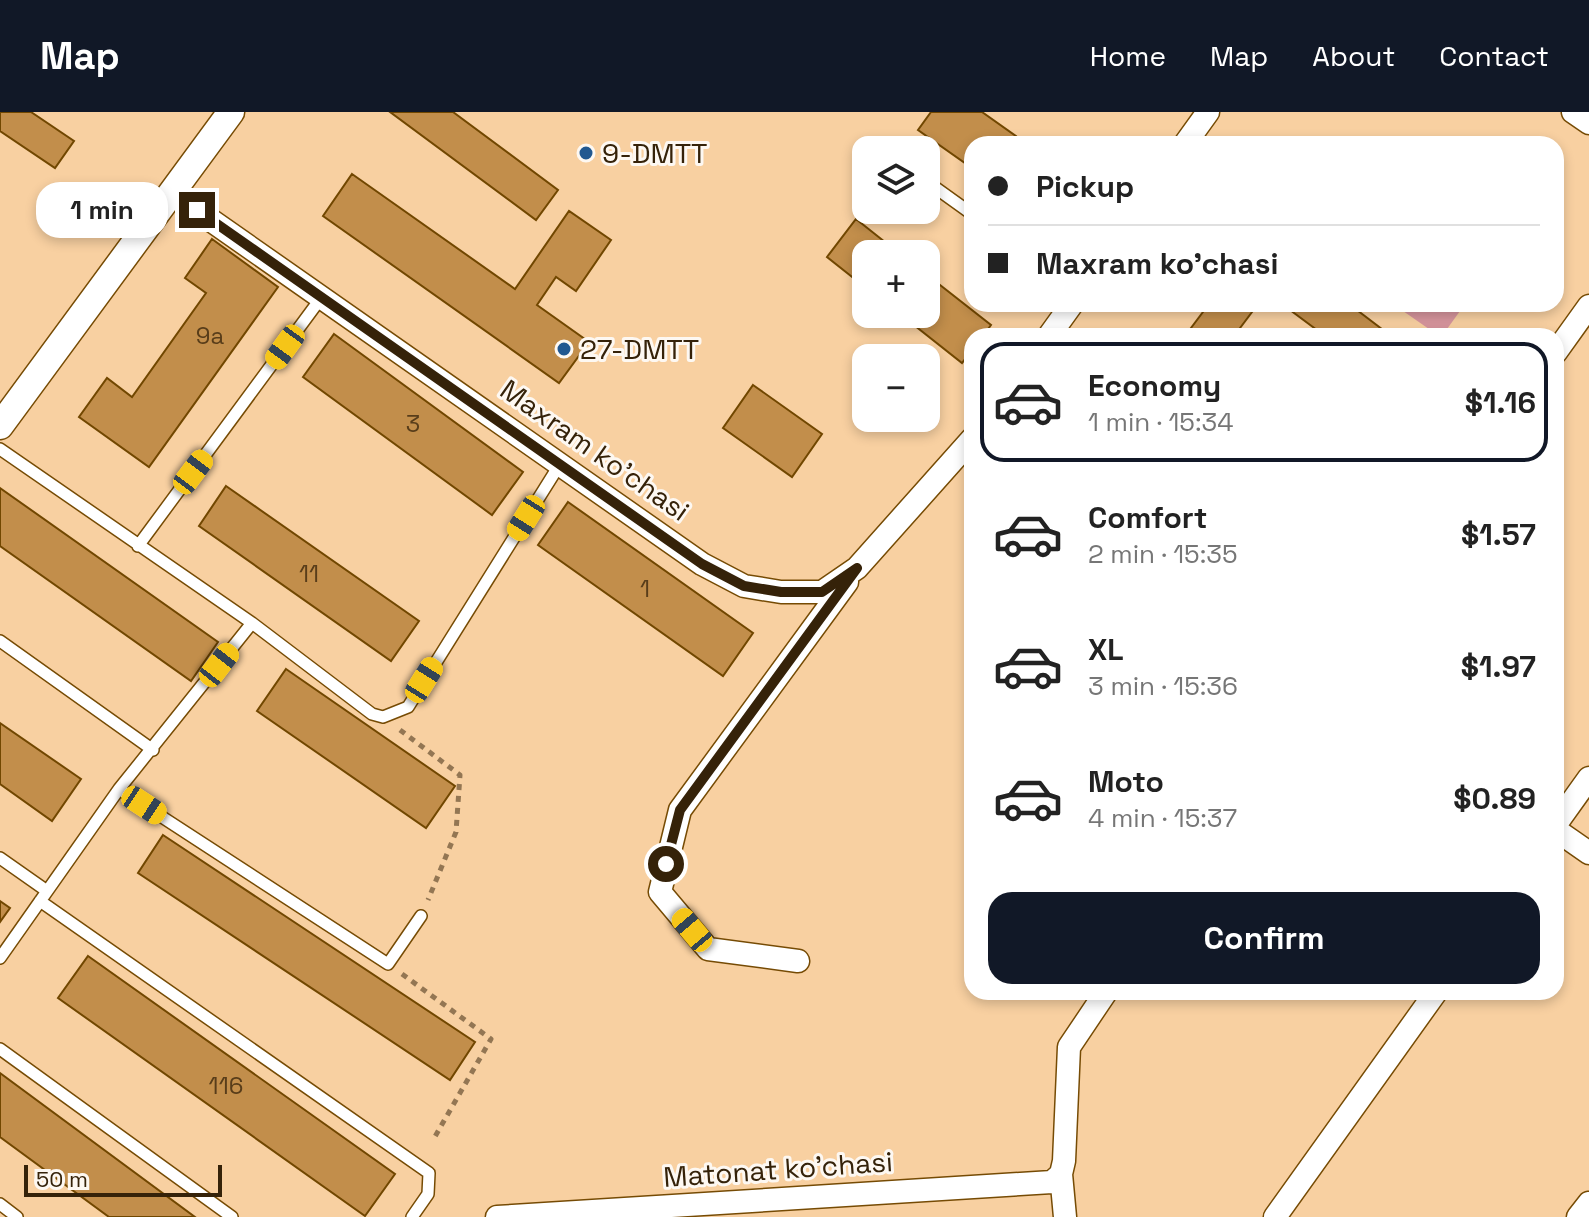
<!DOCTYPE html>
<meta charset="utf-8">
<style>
:root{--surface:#fff;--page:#f2f2f2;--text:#222;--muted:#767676;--line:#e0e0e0;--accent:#111827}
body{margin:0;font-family:"Space Grotesk",sans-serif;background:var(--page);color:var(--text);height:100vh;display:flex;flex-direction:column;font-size:30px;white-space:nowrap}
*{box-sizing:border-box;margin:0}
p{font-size:26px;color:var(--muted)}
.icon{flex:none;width:44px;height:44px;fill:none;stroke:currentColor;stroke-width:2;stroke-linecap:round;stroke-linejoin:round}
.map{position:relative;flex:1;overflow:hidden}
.drawer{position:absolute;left:964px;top:216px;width:600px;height:672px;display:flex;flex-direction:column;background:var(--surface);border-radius:24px;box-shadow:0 4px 12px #0003}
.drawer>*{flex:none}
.banner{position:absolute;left:964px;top:24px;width:600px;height:176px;border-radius:24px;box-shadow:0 4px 12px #0003;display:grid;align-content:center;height:176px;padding:0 24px;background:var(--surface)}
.controls{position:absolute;left:852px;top:24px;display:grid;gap:16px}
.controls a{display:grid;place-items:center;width:88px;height:88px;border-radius:16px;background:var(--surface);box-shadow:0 4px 12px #0003;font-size:40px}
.scale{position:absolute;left:24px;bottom:20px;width:198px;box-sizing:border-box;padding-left:8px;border:4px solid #352209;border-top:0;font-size:22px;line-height:28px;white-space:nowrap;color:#352209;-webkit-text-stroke:6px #fdf8f2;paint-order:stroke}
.end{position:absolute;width:36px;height:36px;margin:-18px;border:10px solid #352209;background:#fff;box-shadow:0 0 0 4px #fff}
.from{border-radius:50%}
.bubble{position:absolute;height:56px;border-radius:24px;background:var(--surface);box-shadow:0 4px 12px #0003;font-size:26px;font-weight:700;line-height:56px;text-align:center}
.car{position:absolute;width:24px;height:48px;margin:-24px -12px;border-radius:10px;box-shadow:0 0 6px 2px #0007;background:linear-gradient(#f5c518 24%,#345 0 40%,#f5c518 0 76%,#345 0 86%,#f5c518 0)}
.banner b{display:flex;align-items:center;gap:28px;height:76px;font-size:30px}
.banner b+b{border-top:2px solid var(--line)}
.banner i{width:20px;height:20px;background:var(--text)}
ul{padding:14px 0 0;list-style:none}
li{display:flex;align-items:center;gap:24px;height:120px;margin:0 16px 12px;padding:0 8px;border:4px solid transparent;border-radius:24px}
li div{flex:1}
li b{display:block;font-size:30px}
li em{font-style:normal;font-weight:700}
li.current{border-color:var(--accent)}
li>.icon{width:72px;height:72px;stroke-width:1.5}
.action{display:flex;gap:16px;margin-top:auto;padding:16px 24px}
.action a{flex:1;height:92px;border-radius:24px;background:var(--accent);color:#fff;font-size:32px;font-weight:700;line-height:92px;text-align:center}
header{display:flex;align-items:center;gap:48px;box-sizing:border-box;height:112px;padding:0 40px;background:var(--accent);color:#fff}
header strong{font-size:38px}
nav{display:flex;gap:44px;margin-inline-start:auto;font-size:28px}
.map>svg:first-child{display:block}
</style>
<header>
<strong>Map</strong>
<nav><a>Home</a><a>Map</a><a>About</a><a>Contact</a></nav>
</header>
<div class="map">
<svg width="1589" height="1105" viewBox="0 0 1589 1105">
<rect width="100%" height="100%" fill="#f8d0a1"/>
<path fill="#d7959d" d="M 1393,192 L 1465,192 L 1442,224 L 1439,224 Z"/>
<path fill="#c28e4b" stroke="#714700" stroke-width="2" d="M 0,0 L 31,0 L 74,29 L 55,56 L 0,19 Z
M 390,0 L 453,0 L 558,78 L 536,108 Z
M 931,0 L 982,0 L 1027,32 L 972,32 L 972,56 L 918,18 Z
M 352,62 L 515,177 L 569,99 L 611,128 L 576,179 L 556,165 L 537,193 L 589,230 L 559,271 L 323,104 Z
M 856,107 L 900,142 L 866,142 L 866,176 L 827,145 Z
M 212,127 L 278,175 L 149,355 L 79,305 L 107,266 L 132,285 L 206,181 L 185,166 Z
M 926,162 L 991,213 L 983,224 L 972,224 L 972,238 L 962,251 L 900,202 L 926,202 Z
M 1209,192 L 1258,192 L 1234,224 L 1185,224 Z
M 1282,192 L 1349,192 L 1391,224 L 1325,224 Z
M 334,222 L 523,360 L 492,403 L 303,265 Z
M 753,273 L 822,322 L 792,365 L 723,316 Z
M 226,374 L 419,509 L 391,549 L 199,414 Z
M 0,376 L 218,530 L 191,569 L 0,434 Z
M 568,390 L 753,521 L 723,564 L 538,433 Z
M 286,557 L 455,674 L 426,716 L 257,599 Z
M 0,611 L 81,667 L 52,709 L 0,672 Z
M 163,723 L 475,930 L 450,968 L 138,761 Z
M 0,789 L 10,796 L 0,810 Z
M 88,844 L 395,1062 L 365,1104 L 58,886 Z
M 0,961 L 195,1105 L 109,1105 L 0,1025 Z"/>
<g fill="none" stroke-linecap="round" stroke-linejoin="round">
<g stroke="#764b04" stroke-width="14">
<path id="service" d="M 926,69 L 972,102
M 0,337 L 252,511 L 372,602 L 383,605 L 408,595 L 560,352
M 138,434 L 321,186
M 0,529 L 153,638
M 119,677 L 388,852 L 421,804
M 0,746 L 47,779
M 40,789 L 429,1061 L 428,1082 L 412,1105
M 0,846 L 119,677 L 252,511
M 0,937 L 232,1105
M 0,1092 L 17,1105"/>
</g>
<g stroke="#764b04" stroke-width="25">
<path id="minor" d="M 1573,0 L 1589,11
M 1185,32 L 1208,0
M 172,81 L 702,452 L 744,474 L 781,480 L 822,480 L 857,456 L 972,327
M 1049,224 L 1072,192
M 1556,240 L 1589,194
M 1556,712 L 1589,666
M 1556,718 L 1589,741
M 798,849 L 708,837 L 660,780 L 680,698 L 847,470
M 497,1105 L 1052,1070 L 1061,1062
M 1065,1105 L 1061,1062 L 1064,1049 L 1069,935 L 1106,880
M 1275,1105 L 1436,880
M 1578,1105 L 1589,1091"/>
</g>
<g stroke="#764b04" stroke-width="29">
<path id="tertiary" d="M 0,314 L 231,0"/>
</g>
<path stroke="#937653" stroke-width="5" stroke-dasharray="6 6" stroke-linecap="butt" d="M 400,618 L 460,663 L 456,720 L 428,788
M 402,862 L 491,927 L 433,1028"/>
<use href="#service" stroke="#fff" stroke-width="11"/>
<use href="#minor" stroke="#fff" stroke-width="22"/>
<use href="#tertiary" stroke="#fff" stroke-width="26"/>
</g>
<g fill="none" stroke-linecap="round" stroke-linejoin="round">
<path stroke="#352209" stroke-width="10" d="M 197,98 L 702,452 L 744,474 L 781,480 L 822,480 L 857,456 L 680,698 L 666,752"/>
</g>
<g fill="#215890" stroke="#fdf8f2" stroke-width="3">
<circle cx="586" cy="41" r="8"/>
<circle cx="564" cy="237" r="8"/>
</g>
<g text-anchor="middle" stroke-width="6" stroke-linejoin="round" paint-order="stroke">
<g font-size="24" fill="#583d1a">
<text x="210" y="232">9a</text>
<text x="413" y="320">3</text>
<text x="309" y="470">11</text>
<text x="645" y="485">1</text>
<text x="226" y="982">116</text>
</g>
<g font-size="28" fill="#352209" stroke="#fdf8f2" text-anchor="start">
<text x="602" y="51">9-DMTT</text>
<text x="580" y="247">27-DMTT</text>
</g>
<g font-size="28" fill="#352209" stroke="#fdf8f2">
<text transform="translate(595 338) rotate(35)" y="10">Maxram ko'chasi</text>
<text transform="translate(778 1057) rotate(-4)" y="10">Matonat ko'chasi</text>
</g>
</g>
</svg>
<div class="controls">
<a><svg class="icon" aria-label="layers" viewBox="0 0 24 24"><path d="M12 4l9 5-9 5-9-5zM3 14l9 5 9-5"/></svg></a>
<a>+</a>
<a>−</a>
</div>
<div class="scale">50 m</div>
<i class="end from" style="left:666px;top:752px"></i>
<i class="end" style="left:197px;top:98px"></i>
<div class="bubble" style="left:36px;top:70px;width:132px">1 min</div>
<i class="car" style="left:285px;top:235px;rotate:216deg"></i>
<i class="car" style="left:193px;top:360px;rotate:37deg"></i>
<i class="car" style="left:526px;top:406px;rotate:212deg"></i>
<i class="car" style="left:219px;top:553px;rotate:38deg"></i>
<i class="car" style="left:424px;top:568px;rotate:32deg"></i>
<i class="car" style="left:144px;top:693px;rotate:123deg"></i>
<i class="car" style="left:692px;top:818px;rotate:320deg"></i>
<div class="banner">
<b><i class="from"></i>Pickup</b>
<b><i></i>Maxram ko'chasi</b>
</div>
<section class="drawer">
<ul>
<li class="current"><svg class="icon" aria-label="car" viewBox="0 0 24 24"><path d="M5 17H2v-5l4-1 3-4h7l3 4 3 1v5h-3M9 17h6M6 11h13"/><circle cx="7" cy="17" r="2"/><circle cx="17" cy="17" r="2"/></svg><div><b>Economy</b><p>1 min · 15:34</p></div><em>$1.16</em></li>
<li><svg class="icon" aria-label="car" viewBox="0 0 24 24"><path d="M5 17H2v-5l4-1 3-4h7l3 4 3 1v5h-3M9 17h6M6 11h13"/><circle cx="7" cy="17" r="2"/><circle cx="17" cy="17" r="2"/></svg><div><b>Comfort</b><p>2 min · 15:35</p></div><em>$1.57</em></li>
<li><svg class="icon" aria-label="car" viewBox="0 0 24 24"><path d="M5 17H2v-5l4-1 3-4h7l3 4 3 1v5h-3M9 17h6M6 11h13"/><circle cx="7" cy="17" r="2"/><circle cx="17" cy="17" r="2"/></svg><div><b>XL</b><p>3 min · 15:36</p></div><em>$1.97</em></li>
<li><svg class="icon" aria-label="car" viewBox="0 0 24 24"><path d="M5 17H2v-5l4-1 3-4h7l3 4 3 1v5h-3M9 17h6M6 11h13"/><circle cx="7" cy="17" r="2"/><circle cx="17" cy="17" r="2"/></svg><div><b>Moto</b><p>4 min · 15:37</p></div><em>$0.89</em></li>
</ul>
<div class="action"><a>Confirm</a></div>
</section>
</div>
